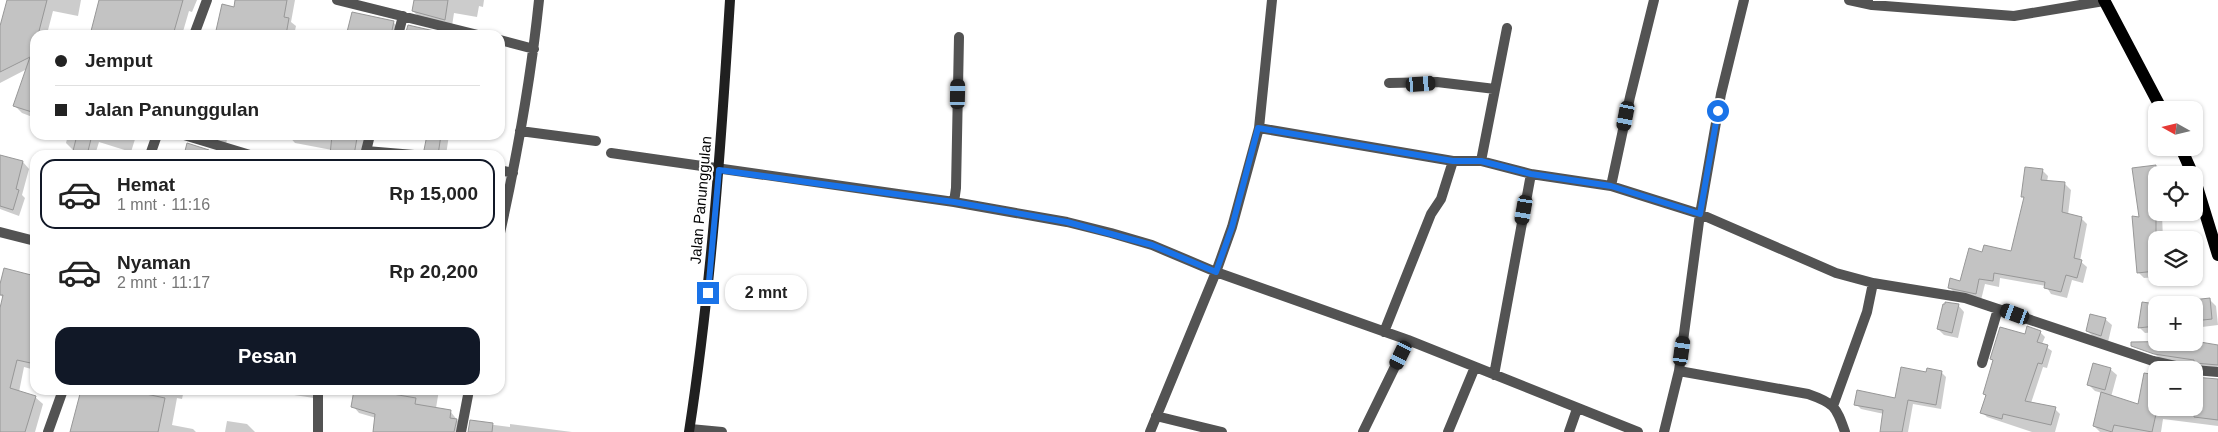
<!DOCTYPE html>
<html lang="id">
<meta charset="utf-8">
<style>
:root{--surface:#fff;--page:#f2f2f2;--text:#222;--muted:#767676;--line:#e0e0e0;--accent:#111827}
body{margin:0;font-family:Helvetica,sans-serif;background:var(--page);color:var(--text);height:100vh;display:flex;flex-direction:column;font-size:19px;white-space:nowrap}
*{box-sizing:border-box;margin:0}
p{font-size:16px;color:var(--muted)}
.icon{flex:none;width:28px;height:28px;fill:none;stroke:currentColor;stroke-width:2;stroke-linecap:round;stroke-linejoin:round}
.map{position:relative;flex:1;overflow:hidden}
.sheet{position:absolute;left:30px;top:150px;width:475px;height:245px;display:flex;flex-direction:column;background:var(--surface);border-radius:15px;box-shadow:0 1px 4px #0004}
.sheet>*{flex:none}
.top-card{position:absolute;left:30px;top:30px;width:475px;height:110px;border-radius:15px;box-shadow:0 1px 4px #0004;display:grid;align-content:center;height:110px;padding:0 25px;background:var(--surface)}
.needle{width:32px;rotate:278deg}
.tools{position:absolute;left:2148px;top:101px;display:grid;gap:10px}
.tools a{display:grid;place-items:center;width:55px;height:55px;border-radius:10px;background:var(--surface);box-shadow:0 1px 4px #0004;font-size:25px}
.end{position:absolute;width:22px;height:22px;margin:-11px;border:6px solid #1a73e8;background:#fff;box-shadow:0 0 0 2px #fff}
.from{border-radius:50%}
.bubble{position:absolute;height:35px;border-radius:15px;background:var(--surface);box-shadow:0 1px 4px #0004;font-size:16px;font-weight:800;line-height:35px;text-align:center}
.car{position:absolute;width:15px;height:30px;margin:-15px -8px;border-radius:6px;box-shadow:0 0 4px 1px #0007;background:linear-gradient(#222 24%,#8ab4d8 0 40%,#222 0 76%,#8ab4d8 0 86%,#222 0)}
.top-card b{display:flex;align-items:center;gap:18px;height:48px;font-size:19px}
.top-card b+b{border-top:1px solid var(--line)}
.top-card i{width:12px;height:12px;background:var(--text)}
ul{padding:9px 0 0;list-style:none}
li{display:flex;align-items:center;gap:15px;height:70px;margin:0 10px 8px;padding:0 15px;border:2px solid transparent;border-radius:15px}
li div{flex:1}
li b{display:block;font-size:19px}
li em{font-style:normal;font-weight:800}
li.current{border-color:var(--accent)}
li>.icon{width:45px;height:45px;stroke-width:1.5}
.primary-button{display:flex;gap:10px;margin-top:auto;padding:10px 25px}
.primary-button a{flex:1;height:58px;border-radius:15px;background:var(--accent);color:#fff;font-size:20px;font-weight:800;line-height:58px;text-align:center}
.map>svg:first-child{display:block}
</style>
<div class="map">
<svg width="2218" height="432" viewBox="0 0 2218 432">
<rect width="100%" height="100%" fill="#fff"/>
<path fill="#0003" d="M 12,0 L 81,0 L 78,16 L 53,11 L 47,34 L 51,35 L 35,35 L 35,118 L 22,113 L 14,105 L 27,69 L 0,83 L 0,30 Z
M 100,0 L 197,0 L 192,12 L 189,11 L 182,35 L 91,35 Z
M 237,0 L 295,0 L 291,22 L 296,26 L 294,35 L 216,35 L 235,8 Z
M 415,0 L 484,0 L 483,7 L 479,6 L 477,17 L 454,13 L 452,26 L 420,18 L 413,11 Z
M 353,13 L 394,23 L 401,30 L 400,35 L 352,35 L 348,32 Z
M 68,135 L 135,135 L 136,136 L 131,152 L 99,142 L 95,155 L 73,155 L 74,151 L 66,143 Z
M 198,135 L 228,135 L 226,144 Z
M 288,135 L 365,135 L 362,155 L 331,155 L 332,150 L 295,143 Z
M 395,135 L 449,135 L 446,155 L 425,155 L 427,140 Z
M 188,145 L 217,153 L 218,155 L 179,155 L 179,153 L 185,154 Z
M 0,156 L 23,162 L 29,169 L 22,195 L 25,198 L 19,216 L 0,209 Z
M 2159,166 L 2165,175 L 2156,175 L 2156,212 L 2171,212 L 2162,214 L 2163,240 L 2156,240 L 2156,277 L 2144,278 L 2138,272 L 2140,218 L 2133,170 Z
M 2042,170 L 2048,176 L 2047,182 L 2065,184 L 2071,190 L 2068,215 L 2081,218 L 2087,224 L 2080,261 L 2087,267 L 2083,283 L 2072,280 L 2067,298 L 2051,294 L 2046,286 L 2000,278 L 1999,287 L 1985,284 L 1981,300 L 1956,294 L 1950,288 L 1961,282 L 1983,253 L 2012,252 L 2025,199 L 2022,196 Z
M 35,277 L 35,370 L 24,367 L 19,392 L 35,397 L 43,404 L 35,432 L 0,432 L 0,313 L 4,298 L 0,295 L 0,289 Z
M 2210,300 L 2216,306 L 2218,325 L 2194,328 L 2194,308 Z
M 1958,305 L 1964,312 L 1958,338 L 1944,335 L 1938,329 Z
M 2156,305 L 2156,332 L 2145,333 L 2139,327 Z
M 2105,319 L 2112,325 L 2108,342 L 2094,337 L 2087,331 Z
M 2040,332 L 2045,337 L 2042,344 L 2052,351 L 2047,368 L 2043,367 L 2031,403 L 2055,409 L 2060,414 L 2055,432 L 2032,432 L 1987,417 L 1982,412 L 1987,397 L 1984,394 L 2026,335 Z
M 2218,346 L 2218,371 L 2161,360 L 2155,354 Z
M 2110,369 L 2117,375 L 2111,397 L 2139,405 L 2153,369 L 2156,370 L 2156,408 L 2194,408 L 2194,378 L 2218,380 L 2218,426 L 2163,419 L 2161,432 L 2100,432 L 2094,426 L 2102,393 L 2095,391 L 2089,385 Z
M 1927,373 L 1942,373 L 1946,377 L 1941,409 L 1913,404 L 1908,432 L 1881,432 L 1884,414 L 1861,409 L 1856,404 L 1896,399 Z
M 82,390 L 184,390 L 182,399 L 177,398 L 172,425 L 193,429 L 196,432 L 71,432 Z
M 261,390 L 317,390 L 314,398 Z
M 375,390 L 439,390 L 436,408 L 450,411 L 462,426 L 461,432 L 374,432 L 376,418 L 359,413 L 353,406 Z
M 227,421 L 247,424 L 255,432 L 225,432 Z
M 471,422 L 510,427 L 510,424 L 572,432 L 469,432 Z"/>
<path fill="#c3c3c3" stroke="#979797" d="M 7,0 L 47,0 L 38,35 L 35,35 L 35,113 L 13,106 L 30,57 L 0,72 L 0,26 Z
M 99,0 L 183,0 L 173,35 L 90,35 Z
M 235,0 L 287,0 L 284,17 L 289,18 L 286,35 L 215,35 L 222,4 L 234,7 Z
M 414,0 L 448,0 L 445,20 L 412,11 Z
M 352,12 L 394,21 L 391,35 L 360,35 L 347,32 Z
M 408,25 L 443,33 L 443,35 L 405,35 Z
M 77,135 L 92,135 L 87,155 L 72,155 Z
M 332,135 L 351,135 L 351,137 L 357,138 L 354,155 L 330,155 Z
M 427,135 L 441,135 L 438,155 L 423,155 Z
M 187,143 L 209,150 L 207,155 L 184,155 Z
M 0,155 L 23,161 L 16,189 L 19,190 L 13,210 L 0,206 Z
M 2156,165 L 2156,271 L 2137,273 L 2132,216 L 2139,217 L 2132,168 Z
M 2025,167 L 2043,169 L 2041,180 L 2065,182 L 2062,212 L 2082,217 L 2074,258 L 2082,260 L 2077,278 L 2066,275 L 2061,292 L 2044,288 L 2045,282 L 1994,273 L 1993,281 L 1979,279 L 1976,294 L 1948,288 L 1950,278 L 1960,281 L 1969,248 L 1982,252 L 1984,245 L 2011,251 L 2024,197 L 2021,197 Z
M 4,268 L 35,276 L 35,364 L 17,360 L 10,388 L 36,396 L 25,432 L 0,432 L 0,308 L 3,295 L 0,295 L 0,284 Z
M 2210,298 L 2212,319 L 2194,321 L 2192,300 Z
M 1945,302 L 1959,304 L 1952,333 L 1937,329 L 1943,304 L 1945,304 Z
M 2142,302 L 2156,304 L 2156,326 L 2138,328 Z
M 2090,314 L 2106,318 L 2101,336 L 2086,331 Z
M 2027,326 L 2041,331 L 2037,342 L 2048,345 L 2042,364 L 2038,363 L 2025,401 L 2056,407 L 2051,425 L 2003,414 L 2002,419 L 1980,413 L 1986,395 L 1983,394 L 1993,360 L 1990,359 L 2000,327 L 2025,334 Z
M 2194,341 L 2218,345 L 2218,365 L 2194,363 L 2194,360 L 2154,354 L 2131,346 L 2131,342 Z
M 2093,363 L 2111,368 L 2105,390 L 2087,385 Z
M 1901,367 L 1926,372 L 1927,368 L 1942,371 L 1936,405 L 1908,400 L 1902,432 L 1880,432 L 1883,410 L 1854,405 L 1857,390 L 1895,398 Z
M 2144,373 L 2156,375 L 2156,414 L 2152,432 L 2114,425 L 2112,432 L 2093,426 L 2101,392 L 2138,404 Z
M 2194,377 L 2218,379 L 2218,420 L 2194,417 Z
M 81,390 L 127,390 L 165,398 L 158,432 L 70,432 Z
M 354,390 L 381,390 L 381,392 L 416,398 L 415,404 L 451,410 L 450,418 L 457,419 L 454,432 L 373,432 L 375,414 L 351,407 Z
M 470,420 L 493,423 L 492,432 L 468,432 Z"/>
<g fill="none" stroke-linecap="round" stroke-linejoin="round">
<path stroke="#535353" stroke-width="10" d="M 337,0 L 478,35
M 1849,0 L 1872,5 L 2014,16 L 2104,1
M 398,35 L 403,16
M 500,40 L 534,49
M 1389,83 L 1437,82 L 1495,89
M 1259,128 L 1453,161 L 1481,161 L 1531,174 L 1611,186 L 1700,214 L 1836,273 L 1873,283 L 1965,298 L 2153,361 L 2193,370
M 520,131 L 596,141
M 184,135 L 250,155
M 366,151 L 414,155
M 611,153 L 954,202 L 1067,222 L 1111,233 L 1152,245 L 1216,272 L 1408,340 L 1638,432
M 365,155 L 370,135
M 1481,161 L 1507,28
M 500,170 L 513,173
M 1611,186 L 1630,97 L 1654,0
M 954,202 L 956,188 L 959,37
M 0,232 L 35,241
M 500,233 C 517,156 531,78 539,0
M 1384,332 L 1431,214 L 1441,199 L 1453,161
M 1982,363 L 1998,309
M 2194,370 L 2218,372
M 1679,371 L 1808,394 C 1834,403 1836,406 1845,432
M 1494,375 L 1531,174
M 318,390 L 318,432
M 1833,406 L 1867,312 L 1873,283
M 1156,416 L 1222,432
M 690,429 L 722,432
M 461,432 L 469,390
M 1150,432 L 1216,272 L 1232,227 L 1259,128 L 1272,0
M 1363,432 L 1408,340
M 1448,432 L 1475,367
M 1569,432 L 1577,409
M 1664,432 L 1679,371 L 1700,214 L 1721,94 L 1744,0"/>
<path stroke="#535353" stroke-width="10" d="M 194,35 L 207,0
M 150,155 L 157,135
M 48,432 L 63,390"/>
<path stroke="#202020" stroke-width="10" d="M 689,432 C 711,289 721,145 730,0"/>
<path stroke="#000" stroke-width="12" d="M 2104,0 L 2162,110
M 2181,148 L 2193,175
M 2194,177 L 2218,255"/>
</g>
<g fill="none" stroke-linecap="round" stroke-linejoin="round">
<path stroke="#1a73e8" stroke-width="6" d="M 708,293 L 719,170 L 954,202 L 1067,222 L 1152,245 L 1216,272 L 1232,227 L 1258,128 L 1453,161 L 1481,161 L 1531,174 L 1611,186 L 1700,214 L 1718,111"/>
</g>
<g text-anchor="middle" stroke-width="4" stroke-linejoin="round" paint-order="stroke">
<g font-size="15" fill="#000" stroke="#fff">
<text transform="translate(701 200) rotate(-85)" y="5">Jalan Panunggulan</text>
</g>
</g>
</svg>
<div class="tools">
<a><svg class="needle" viewBox="-14 -14 28 28"><path d="M0-13l5 13h-10z" fill="#e53935"/><path d="M0 13l5-13h-10z" fill="#767676"/></svg></a>
<a><svg class="icon" aria-label="locate" viewBox="0 0 24 24"><circle cx="12" cy="12" r="6"/><path d="M12 2v4M12 18v4M2 12h4M18 12h4"/></svg></a>
<a><svg class="icon" aria-label="layers" viewBox="0 0 24 24"><path d="M12 4l9 5-9 5-9-5zM3 14l9 5 9-5"/></svg></a>
<a>+</a>
<a>−</a>
</div>
<i class="end from" style="left:1718px;top:111px"></i>
<i class="end" style="left:708px;top:293px"></i>
<div class="bubble" style="left:725px;top:275px;width:82px">2 mnt</div>
<i class="car" style="left:1421px;top:84px;rotate:86deg"></i>
<i class="car" style="left:958px;top:94px;rotate:1deg"></i>
<i class="car" style="left:1626px;top:116px;rotate:191deg"></i>
<i class="car" style="left:1524px;top:210px;rotate:190deg"></i>
<i class="car" style="left:2015px;top:314px;rotate:290deg"></i>
<i class="car" style="left:1682px;top:351px;rotate:8deg"></i>
<i class="car" style="left:1401px;top:355px;rotate:206deg"></i>
<div class="top-card">
<b><i class="from"></i>Jemput</b>
<b><i></i>Jalan Panunggulan</b>
</div>
<section class="sheet">
<ul>
<li class="current"><svg class="icon" aria-label="car" viewBox="0 0 24 24"><path d="M5 17H2v-5l4-1 3-4h7l3 4 3 1v5h-3M9 17h6M6 11h13"/><circle cx="7" cy="17" r="2"/><circle cx="17" cy="17" r="2"/></svg><div><b>Hemat</b><p>1 mnt · 11:16</p></div><em>Rp 15,000</em></li>
<li><svg class="icon" aria-label="car" viewBox="0 0 24 24"><path d="M5 17H2v-5l4-1 3-4h7l3 4 3 1v5h-3M9 17h6M6 11h13"/><circle cx="7" cy="17" r="2"/><circle cx="17" cy="17" r="2"/></svg><div><b>Nyaman</b><p>2 mnt · 11:17</p></div><em>Rp 20,200</em></li>
</ul>
<div class="primary-button"><a>Pesan</a></div>
</section>
</div>
